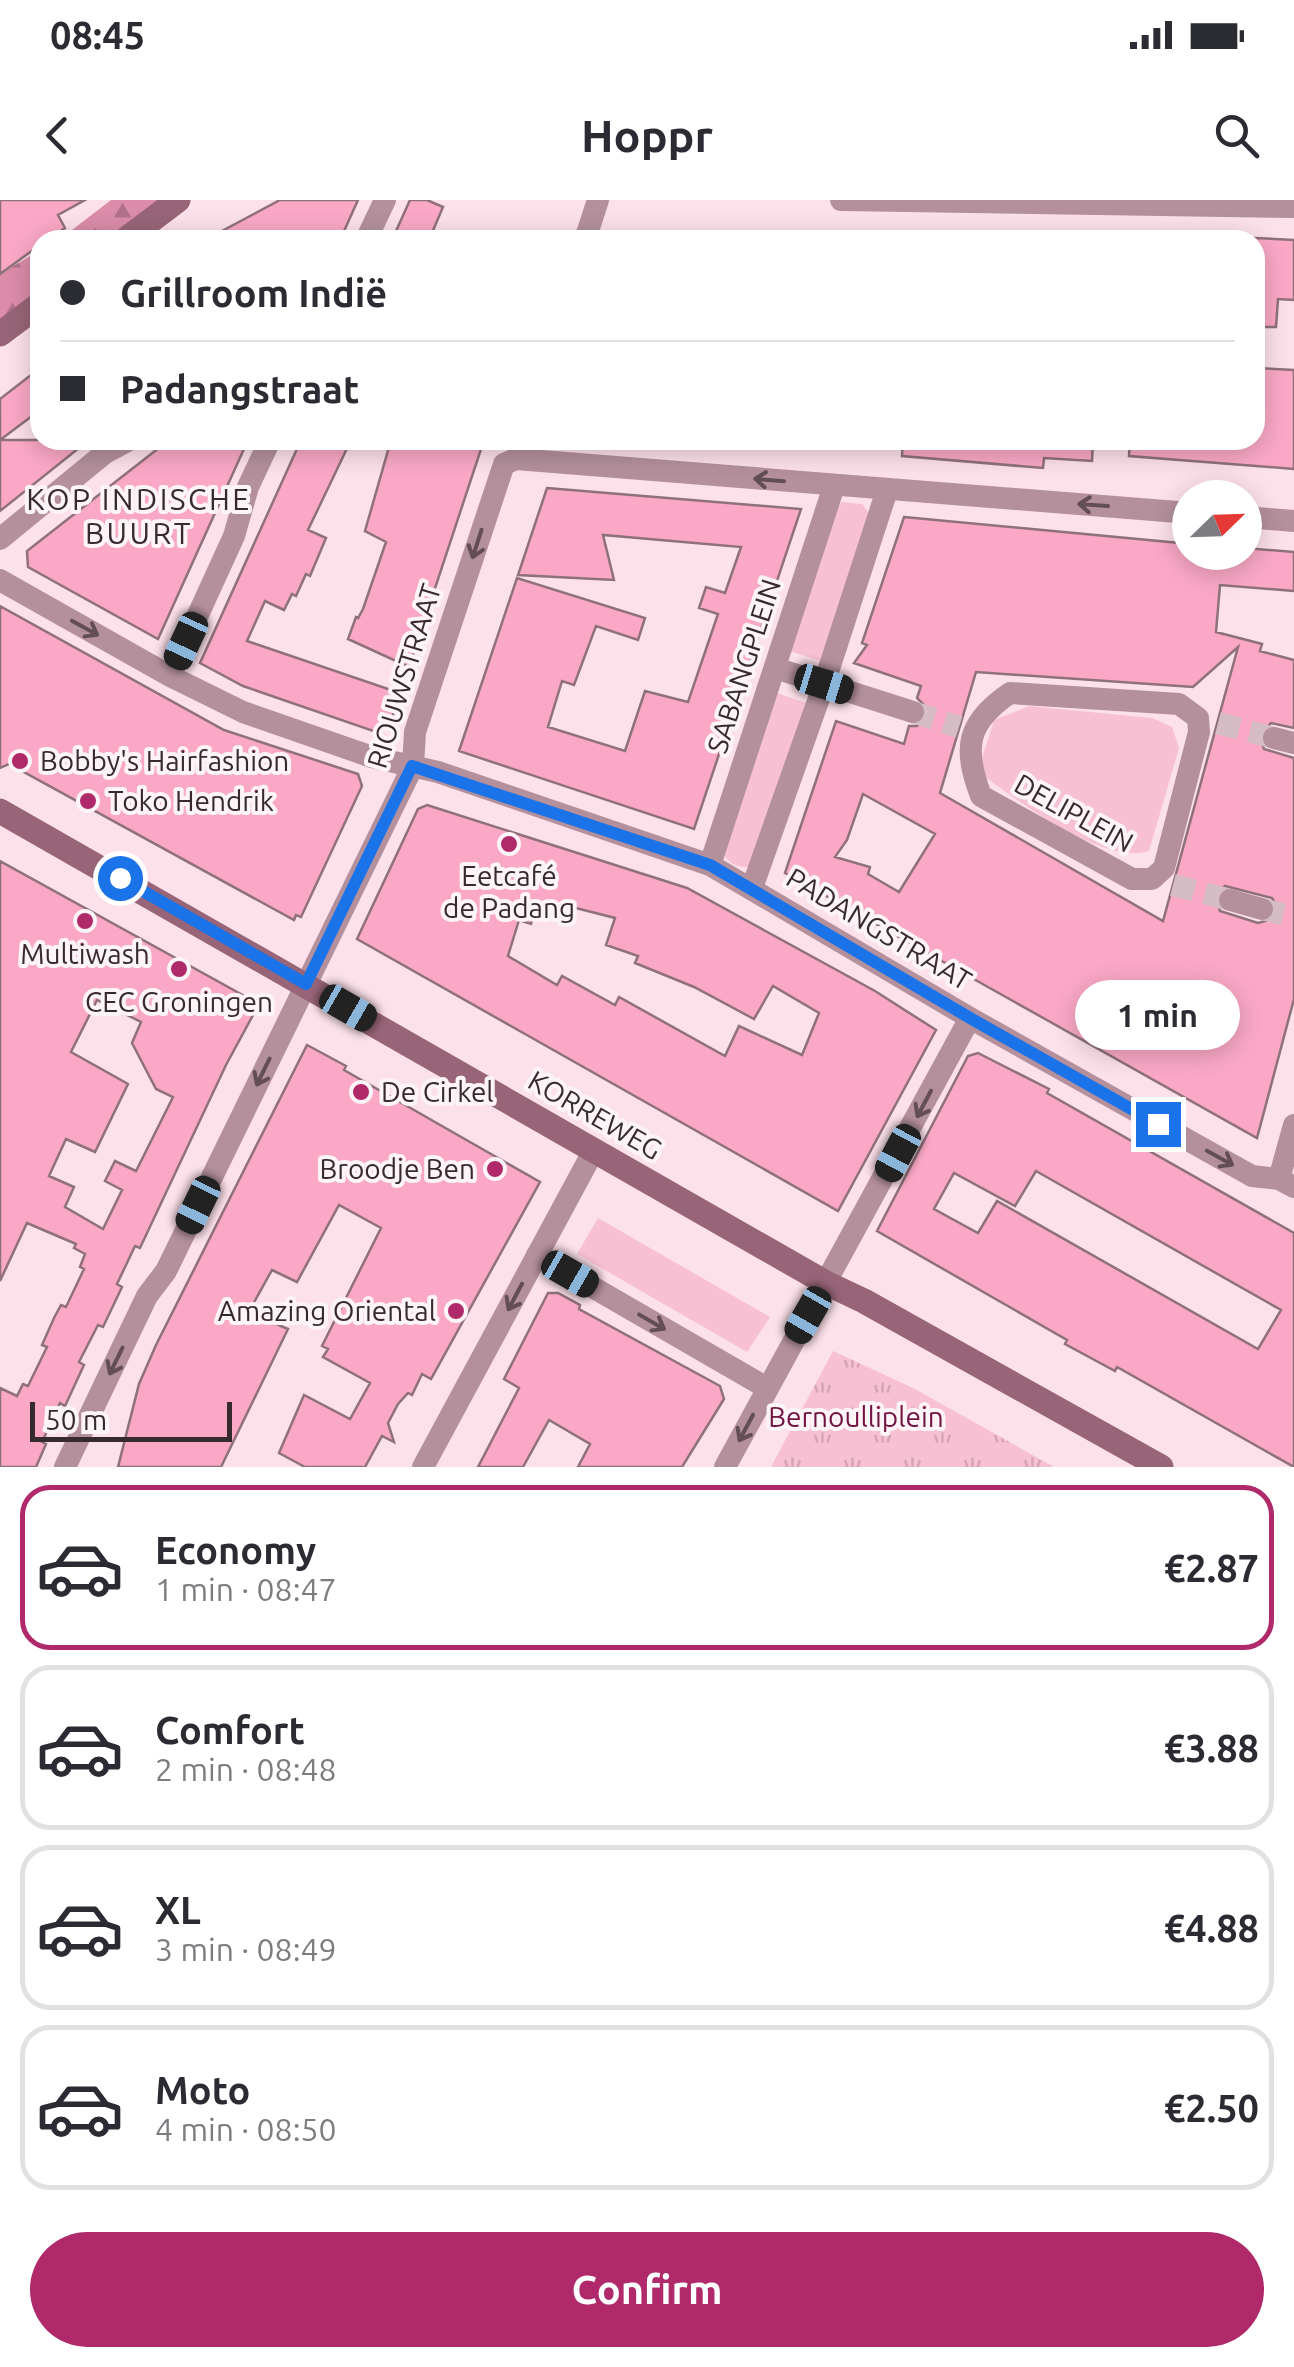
<!DOCTYPE html>
<meta charset="utf-8">
<style>
:root{--surface:#fff;--page:#f2f2f3;--text:#2b2b33;--muted:#7c7c81;--line:#e1e1e2;--accent:#b0296b}
body{margin:0;font-family:Ubuntu,sans-serif;background:var(--page);color:var(--text);height:100vh;display:flex;flex-direction:column;font-size:38px;white-space:nowrap}
*{box-sizing:border-box;margin:0}
p{font-size:32px;color:var(--muted)}
.icon{flex:none;width:55px;height:55px;fill:none;stroke:currentColor;stroke-width:2;stroke-linecap:round;stroke-linejoin:round}
.map{position:relative;height:1267px;overflow:hidden}
.sheet{display:flex;flex-direction:column;background:var(--surface);flex:1}
.sheet>*{flex:none}
.top-card{position:absolute;left:30px;top:30px;width:1235px;height:220px;border-radius:30px;box-shadow:0 5px 25px #0003;display:grid;align-content:center;height:220px;padding:0 30px;background:var(--surface)}
.needle{width:65px;rotate:67deg}
.controls{position:absolute;left:1172px;top:280px;display:grid;gap:20px}
.controls a{display:grid;place-items:center;width:90px;height:90px;border-radius:50%;background:var(--surface);box-shadow:0 5px 25px #0003;font-size:50px}
.scale{position:absolute;left:30px;bottom:25px;width:202px;box-sizing:border-box;padding-left:10px;border:5px solid #372a2f;border-top:0;font-size:28px;line-height:35px;white-space:nowrap;color:#372a2f;-webkit-text-stroke:8px #fcf4f7;paint-order:stroke}
.end{position:absolute;width:45px;height:45px;margin:-22px;border:12px solid #1a73e8;background:#fff;box-shadow:0 0 0 5px #fff}
.from{border-radius:50%}
.bubble{position:absolute;height:70px;border-radius:35px;background:var(--surface);box-shadow:0 5px 25px #0003;font-size:32px;font-weight:600;line-height:70px;text-align:center}
.car{position:absolute;width:30px;height:60px;margin:-30px -15px;border-radius:12px;box-shadow:0 0 8px 2px #0007;background:linear-gradient(#222 24%,#8ab4d8 0 40%,#222 0 76%,#8ab4d8 0 86%,#222 0)}
.top-card b{display:flex;align-items:center;gap:35px;height:95px;font-size:38px}
.top-card b+b{border-top:2px solid var(--line)}
.top-card i{width:25px;height:25px;background:var(--text)}
ul{padding:18px 0 0;list-style:none}
li{display:flex;align-items:center;gap:30px;height:165px;margin:0 20px 15px;padding:0 10px;border:5px solid var(--line);border-radius:30px}
li div{flex:1}
li b{display:block;font-size:38px}
li em{font-style:normal;font-weight:600}
li.current{border-color:var(--accent)}
li>.icon{width:90px;height:90px;stroke-width:1.5}
.primary-button{display:flex;gap:20px;margin-top:auto;padding:20px 30px}
.primary-button a{flex:1;height:115px;border-radius:60px;background:var(--accent);color:#fff;font-size:40px;font-weight:600;line-height:115px;text-align:center}
.status{display:flex;justify-content:space-between;align-items:center;height:70px;padding:0 50px;background:var(--surface);direction:ltr}
.status svg{height:28px;fill:currentColor}
header{display:flex;justify-content:space-between;align-items:center;height:130px;padding:0 30px;background:var(--surface);font-size:45px;font-weight:600}
.map>svg:first-child{display:block}
</style>
<div class="status"><b>08:45</b><svg viewBox="0 0 49 12"><path d="M0 12V9h3v3zM5 12V6h3v6zM10 12V3h3v9zM15 12V0h3v12zM26 1h20v11H26zM47 4h2v5h-2z"/></svg></div>
<header><svg class="icon" aria-label="back" viewBox="0 0 24 24"><path d="M15 5l-7 7 7 7"/></svg>Hoppr<svg class="icon" aria-label="search" viewBox="0 0 24 24"><circle cx="10" cy="10" r="6"/><path d="M15 15l6 6"/></svg></header>
<div class="map">
<svg width="1294" height="1267" viewBox="0 0 1294 1267">
<defs>
<pattern id="forest-firs" width="22" height="20" patternUnits="userSpaceOnUse" patternTransform="scale(2.5)"><rect width="22" height="20" fill="#db8ca9"/><path d="M5 1l3.5 6h-7zM16 11l3.5 6h-7z" fill="#b2738a"/></pattern>
<pattern id="park-tufts" width="24" height="20" patternUnits="userSpaceOnUse" patternTransform="scale(2.5)"><rect width="24" height="20" fill="#f8c0d3"/><path d="M3 7l-1-3M5 7V3M7 7l1-3M15 17l-1-3M17 17v-4M19 17l1-3" fill="none" stroke="#d5a5b5"/></pattern>
</defs>
<rect width="100%" height="100%" fill="#fde1ea"/>
<path fill="#f8c0d3" d="M 842,302 L 862,304 L 869,313 L 823,462 L 787,450 L 833,313 Z
M 774,492 L 809,504 L 749,667 C 735,668 727,662 721,650 Z
M 1029,506 L 1152,518 L 1172,527 L 1179,548 L 1149,651 C 1103,665 1021,603 984,576 L 982,558 L 994,520 Z
M 598,1018 L 770,1117 L 747,1152 L 577,1054 Z"/>
<path fill="url(#forest-firs)" d="M 111,0 L 164,0 L 112,40 L 59,40 Z
M 40,50 L 40,96 L 0,126 L 0,74 Z"/>
<path fill="url(#park-tufts)" d="M 833,1151 L 913,1188 L 1054,1267 L 771,1267 Z"/>
<path fill="#faa8c6" stroke="#8f717b" stroke-width="2.5" fill-rule="evenodd" d="M 0,0 L 85,0 L 58,15 L 65,28 L 48,40 L 40,40 L 40,45 L 0,74 Z
M 280,0 L 358,0 L 340,40 L 205,40 Z
M 410,0 L 427,0 L 443,7 L 429,40 L 392,40 Z
M 1255,38 L 1294,40 L 1294,100 L 1278,99 L 1276,127 L 1255,127 Z
M 40,168 L 40,210 L 0,240 L 89,240 L 0,311 L 0,199 Z
M 1255,168 L 1294,170 L 1294,269 L 1129,256 L 1130,240 L 1255,240 Z
M 169,240 L 248,240 L 158,439 L 28,367 L 27,351 Z
M 301,240 L 351,240 L 308,330 L 326,338 L 310,376 L 306,374 L 296,396 L 292,394 L 284,410 L 265,401 L 247,441 L 400,493 L 390,524 L 376,532 L 243,486 L 200,463 Z
M 391,240 L 484,240 L 409,467 L 348,439 L 356,417 L 358,418 L 363,409 L 386,342 L 365,331 Z
M 903,240 L 1093,240 L 1092,261 L 1044,258 L 1043,268 L 902,256 Z
M 547,288 L 801,309 L 694,629 L 459,551 L 517,378 L 645,418 L 638,440 L 596,426 L 574,485 L 562,481 L 548,527 L 625,551 L 645,491 L 688,502 L 718,414 L 699,408 L 706,387 L 725,393 L 741,347 L 603,335 L 614,380 L 518,375 Z
M 904,317 L 1190,344 L 1190,352 L 1245,352 L 1245,348 L 1294,352 L 1294,391 L 1220,385 L 1216,432 L 1262,444 L 1260,451 L 1294,460 L 1294,528 L 1271,523 L 1259,535 L 1264,549 L 1294,558 L 1294,799 L 1257,938 L 785,673 L 836,521 L 904,544 L 909,526 L 917,526 L 927,517 L 927,508 L 917,498 L 921,486 L 854,463 L 867,445 L 862,443 ZM 1238,447 L 1163,721 L 940,593 L 976,472 L 1193,487 ZM 863,594 L 935,634 L 899,692 L 868,674 L 870,667 L 835,657 L 847,640 ZM 1225,686 L 1272,698 L 1277,706 L 1273,719 L 1258,723 L 1220,711 L 1215,697 Z
M 0,406 L 224,530 L 358,574 L 362,586 L 301,717 L 296,715 L 294,720 L 9,564 L 0,568 Z
M 427,605 L 687,688 L 875,791 L 936,830 L 838,1011 L 357,739 L 418,609 ZM 560,704 L 615,718 L 606,745 L 638,756 L 635,763 L 694,787 L 754,819 L 773,786 L 819,813 L 802,855 L 739,826 L 725,856 L 619,797 L 615,805 L 562,776 L 557,785 L 508,756 L 519,720 L 531,724 L 536,707 L 557,714 Z
M 0,661 L 259,804 L 226,865 L 140,1048 L 135,1046 L 117,1084 L 122,1087 L 103,1127 L 98,1125 L 79,1162 L 84,1165 L 65,1206 L 60,1203 L 42,1242 L 46,1244 L 36,1267 L 0,1267 L 0,1188 L 17,1196 L 23,1184 L 28,1186 L 47,1147 L 42,1145 L 54,1118 L 61,1105 L 66,1107 L 84,1069 L 80,1067 L 85,1054 L 74,1048 L 76,1044 L 27,1023 L 0,1081 ZM 97,800 L 141,822 L 132,843 L 156,889 L 173,897 L 136,971 L 115,961 L 105,981 L 122,990 L 103,1029 L 65,1007 L 74,987 L 49,976 L 66,939 L 95,952 L 128,884 L 71,852 Z
M 307,845 L 346,866 L 344,870 L 540,982 L 431,1179 L 422,1174 L 412,1195 L 408,1193 L 398,1204 L 388,1223 L 394,1242 L 382,1236 L 365,1267 L 305,1267 L 279,1253 L 304,1195 L 350,1219 L 370,1183 L 323,1157 L 328,1149 L 322,1146 L 381,1028 L 339,1005 L 297,1082 L 272,1070 L 252,1106 L 279,1119 L 276,1124 L 288,1129 L 221,1267 L 118,1267 L 139,1184 L 156,1145 Z
M 978,853 L 1049,889 L 1047,893 L 1294,1033 L 1294,1267 L 1117,1167 L 1115,1171 L 1065,1144 L 1067,1140 L 877,1031 L 968,856 ZM 1036,971 L 1281,1110 L 1258,1149 L 997,1001 L 978,1033 L 934,1009 L 954,973 L 1015,1006 Z
M 548,1093 L 558,1093 L 580,1105 L 579,1109 L 720,1186 L 724,1199 L 682,1267 L 578,1267 L 590,1244 L 549,1220 L 523,1267 L 478,1267 L 519,1188 L 504,1179 Z"/>
<g fill="none" stroke-linecap="round" stroke-linejoin="round">
<path stroke="#d5bcc5" stroke-width="22" stroke-dasharray="22 11" stroke-linecap="butt" d="M 913,512 L 959,527
M 1218,523 L 1274,538
M 1173,685 L 1230,700
M 1262,709 L 1294,717"/>
<path stroke="#b4909d" stroke-width="22" d="M 841,0 L 1294,7
M 366,40 L 385,0
M 585,40 L 598,0
M 516,259 L 1190,313
M 1245,317 L 1294,321
M 0,339 L 105,253 L 129,240
M 0,380 L 170,476 L 243,512 L 372,557 L 438,572 L 710,665 L 970,818 L 1252,976 L 1279,979 L 1294,987
M 775,468 L 913,512
M 170,476 L 234,336 L 248,287 L 270,240
M 1010,493 L 1179,504 L 1198,518 L 1199,532 L 1164,668 L 1152,679 L 1132,679 L 981,596 C 963,548 966,523 1010,493 Z
M 1274,538 L 1294,543
M 710,665 L 834,286
M 752,688 L 824,484 L 887,290
M 1230,700 L 1262,709
M 1279,979 L 1294,925
M 537,1055 L 767,1188
M 65,1267 L 147,1096 L 166,1071 L 413,566 L 415,532 L 504,264 L 516,259 L 522,240
M 423,1267 L 594,950
M 725,1267 L 970,818"/>
<path stroke="#986578" stroke-width="25" d="M 125,40 L 178,0
M 0,134 L 40,104
M 0,611 L 826,1083 L 864,1101 L 1161,1267"/>
</g>
<defs><path id="oneway-shaft" d="M-6 0H5M1.5-3L5.5 0L1.5 3" fill="none" stroke-width="1.6" stroke-linecap="round" stroke-linejoin="round" transform="scale(2.5)"/></defs>
<g stroke="#634e56">
<use href="#oneway-shaft" transform="translate(769 280) rotate(-175)"/>
<use href="#oneway-shaft" transform="translate(1093 305) rotate(-176)"/>
<use href="#oneway-shaft" transform="translate(477 344) rotate(108)"/>
<use href="#oneway-shaft" transform="translate(85 428) rotate(29)"/>
<use href="#oneway-shaft" transform="translate(263 872) rotate(116)"/>
<use href="#oneway-shaft" transform="translate(924 904) rotate(118)"/>
<use href="#oneway-shaft" transform="translate(1220 958) rotate(29)"/>
<use href="#oneway-shaft" transform="translate(515 1097) rotate(118)"/>
<use href="#oneway-shaft" transform="translate(652 1122) rotate(30)"/>
<use href="#oneway-shaft" transform="translate(116 1161) rotate(116)"/>
<use href="#oneway-shaft" transform="translate(746 1228) rotate(118)"/>
</g>
<g fill="none" stroke-linecap="round" stroke-linejoin="round">
<path stroke="#1a73e8" stroke-width="12" d="M 120,678 L 306,784 L 412,566 L 710,665 L 970,818 L 1158,924"/>
</g>
<g fill="#b0296b" stroke="#fcf4f7" stroke-width="4">
<circle cx="20" cy="561" r="10"/>
<circle cx="88" cy="601" r="10"/>
<circle cx="509" cy="644" r="10"/>
<circle cx="85" cy="721" r="10"/>
<circle cx="179" cy="769" r="10"/>
<circle cx="361" cy="892" r="10"/>
<circle cx="495" cy="969" r="10"/>
<circle cx="456" cy="1111" r="10"/>
</g>
<g text-anchor="middle" stroke-width="8" stroke-linejoin="round" paint-order="stroke">
<g font-size="28" fill="#372a2f" stroke="#fcf4f7">
<text transform="translate(744 466) rotate(-72)" y="10">SABANGPLEIN</text>
<text transform="translate(404 476) rotate(-73)" y="10">RIOUWSTRAAT</text>
<text transform="translate(1074 613) rotate(29)" y="10">DELIPLEIN</text>
<text transform="translate(879 729) rotate(31)" y="10">PADANGSTRAAT</text>
<text transform="translate(595 915) rotate(30)" y="10">KORREWEG</text>
</g>
<g font-size="28" fill="#372a2f" stroke="#fcf4f7" text-anchor="start">
<text x="40" y="571">Bobby's Hairfashion</text>
<text x="108" y="611">Toko Hendrik</text>
<text x="509" y="686" text-anchor="middle">Eetcafé<tspan x="509" dy="32">de Padang</tspan></text>
<text x="85" y="764" text-anchor="middle">Multiwash</text>
<text x="179" y="812" text-anchor="middle">CEC Groningen</text>
<text x="381" y="902">De Cirkel</text>
<text x="475" y="979" text-anchor="end">Broodje Ben</text>
<text x="436" y="1121" text-anchor="end">Amazing Oriental</text>
</g>
<g font-size="28" fill="#711443" stroke="#fcf4f7">
<text x="856" y="1227">Bernoulliplein</text>
</g>
<g font-size="30" letter-spacing="2.5" fill="#372a2f" stroke="#fcf4f7">
<text x="139" y="310">KOP INDISCHE<tspan x="139" dy="34">BUURT</tspan></text>
</g>
</g>
</svg>
<div class="controls">
<a><svg class="needle" viewBox="-14 -14 28 28"><path d="M0-13l5 13h-10z" fill="#e53935"/><path d="M0 13l5-13h-10z" fill="#7c7c81"/></svg></a>
</div>
<div class="scale">50 m</div>
<i class="end from" style="left:120px;top:678px"></i>
<i class="end" style="left:1158px;top:924px"></i>
<div class="bubble" style="left:1075px;top:780px;width:165px">1 min</div>
<i class="car" style="left:186px;top:441px;rotate:205deg"></i>
<i class="car" style="left:824px;top:484px;rotate:107deg"></i>
<i class="car" style="left:348px;top:808px;rotate:120deg"></i>
<i class="car" style="left:898px;top:953px;rotate:208deg"></i>
<i class="car" style="left:198px;top:1005px;rotate:206deg"></i>
<i class="car" style="left:570px;top:1074px;rotate:120deg"></i>
<i class="car" style="left:808px;top:1115px;rotate:210deg"></i>
<div class="top-card">
<b><i class="from"></i>Grillroom Indië</b>
<b><i></i>Padangstraat</b>
</div>
</div>
<section class="sheet">
<ul>
<li class="current"><svg class="icon" aria-label="car" viewBox="0 0 24 24"><path d="M5 17H2v-5l4-1 3-4h7l3 4 3 1v5h-3M9 17h6M6 11h13"/><circle cx="7" cy="17" r="2"/><circle cx="17" cy="17" r="2"/></svg><div><b>Economy</b><p>1 min · 08:47</p></div><em>€2.87</em></li>
<li><svg class="icon" aria-label="car" viewBox="0 0 24 24"><path d="M5 17H2v-5l4-1 3-4h7l3 4 3 1v5h-3M9 17h6M6 11h13"/><circle cx="7" cy="17" r="2"/><circle cx="17" cy="17" r="2"/></svg><div><b>Comfort</b><p>2 min · 08:48</p></div><em>€3.88</em></li>
<li><svg class="icon" aria-label="car" viewBox="0 0 24 24"><path d="M5 17H2v-5l4-1 3-4h7l3 4 3 1v5h-3M9 17h6M6 11h13"/><circle cx="7" cy="17" r="2"/><circle cx="17" cy="17" r="2"/></svg><div><b>XL</b><p>3 min · 08:49</p></div><em>€4.88</em></li>
<li><svg class="icon" aria-label="car" viewBox="0 0 24 24"><path d="M5 17H2v-5l4-1 3-4h7l3 4 3 1v5h-3M9 17h6M6 11h13"/><circle cx="7" cy="17" r="2"/><circle cx="17" cy="17" r="2"/></svg><div><b>Moto</b><p>4 min · 08:50</p></div><em>€2.50</em></li>
</ul>
<div class="primary-button"><a>Confirm</a></div>
</section>
